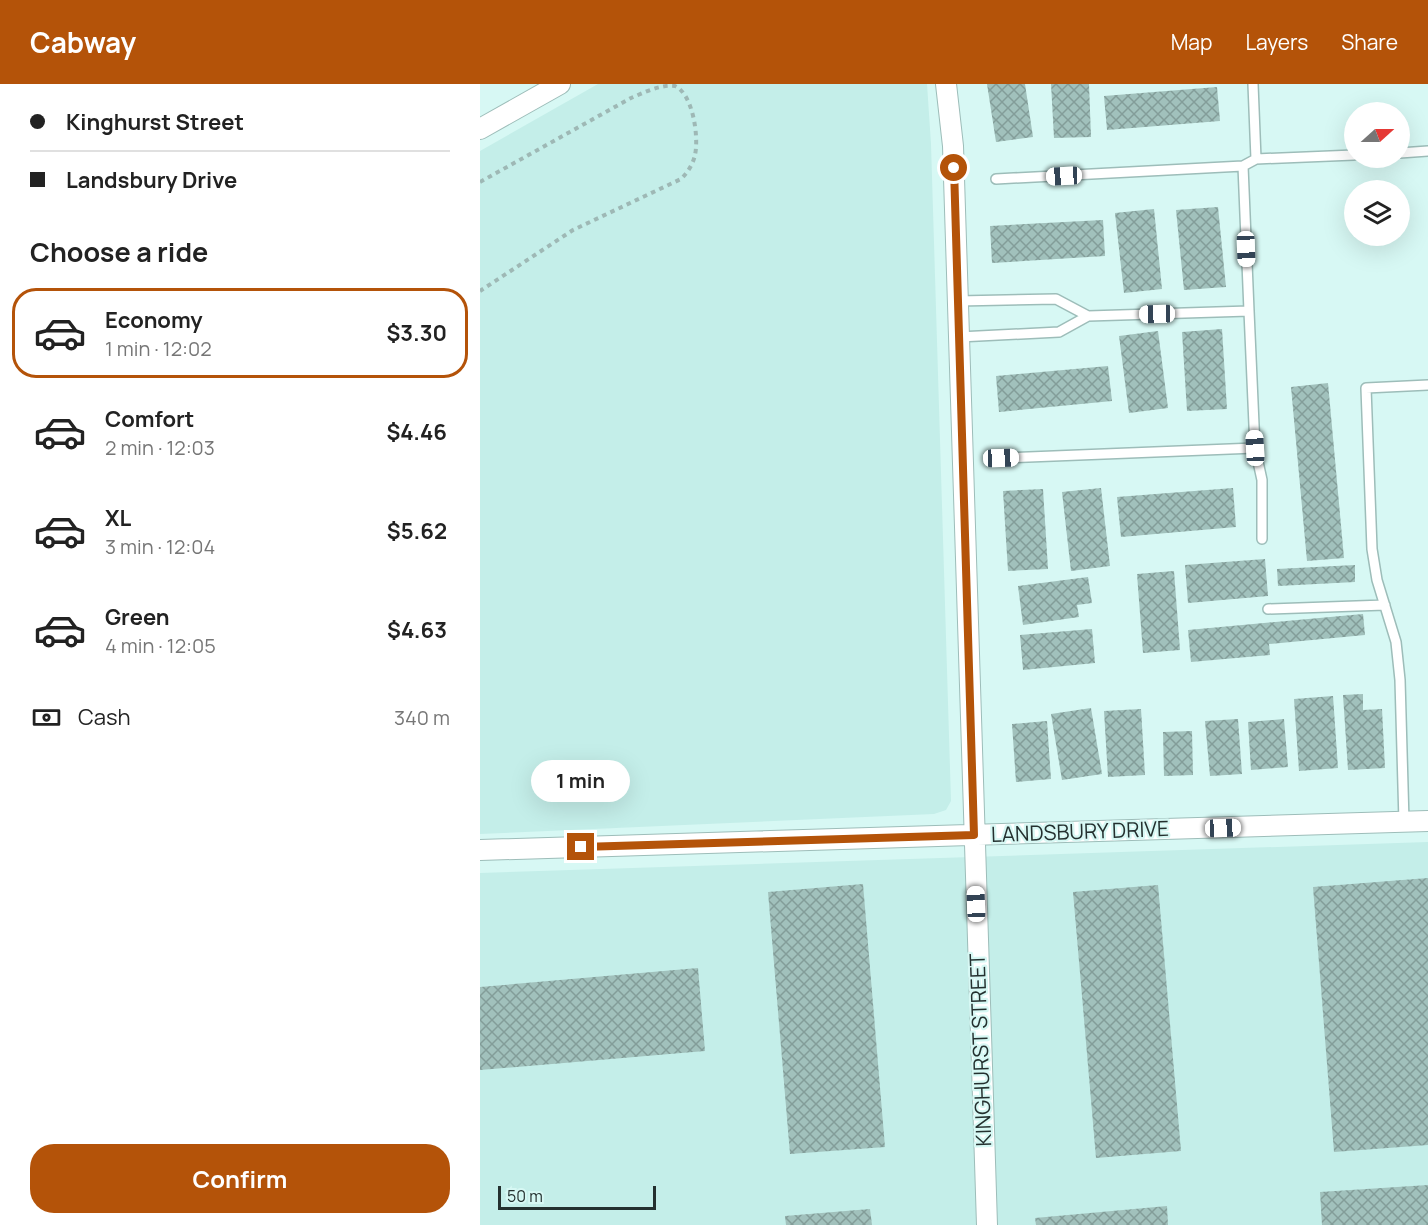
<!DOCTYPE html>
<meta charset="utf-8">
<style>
:root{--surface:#fff;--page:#f2f2f2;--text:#222;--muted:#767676;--line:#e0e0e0;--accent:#b45309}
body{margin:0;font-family:Manrope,sans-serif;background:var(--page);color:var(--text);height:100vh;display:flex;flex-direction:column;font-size:22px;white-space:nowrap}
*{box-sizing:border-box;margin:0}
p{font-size:20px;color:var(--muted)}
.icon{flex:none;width:33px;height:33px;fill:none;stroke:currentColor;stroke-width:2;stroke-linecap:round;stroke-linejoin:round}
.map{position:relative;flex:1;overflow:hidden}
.details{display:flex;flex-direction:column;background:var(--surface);width:480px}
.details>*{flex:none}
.guide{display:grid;align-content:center;height:132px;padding:0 30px;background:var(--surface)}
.needle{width:39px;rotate:69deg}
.controls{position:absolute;left:864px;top:18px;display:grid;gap:12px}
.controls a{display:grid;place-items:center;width:66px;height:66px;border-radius:50%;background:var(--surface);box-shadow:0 6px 24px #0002;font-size:30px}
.scale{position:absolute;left:18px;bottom:15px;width:158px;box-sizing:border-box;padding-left:6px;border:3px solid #24302f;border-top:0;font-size:16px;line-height:21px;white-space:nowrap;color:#24302f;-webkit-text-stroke:4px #d7f8f4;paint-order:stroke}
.end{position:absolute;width:27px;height:27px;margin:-14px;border:8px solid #b45309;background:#fff;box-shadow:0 0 0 3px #fff}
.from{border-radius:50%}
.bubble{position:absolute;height:42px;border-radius:21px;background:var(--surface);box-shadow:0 6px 24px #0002;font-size:20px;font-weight:700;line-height:42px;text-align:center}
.car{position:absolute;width:18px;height:36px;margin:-18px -9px;border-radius:8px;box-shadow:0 0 4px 2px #0007;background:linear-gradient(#fff 24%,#345 0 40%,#fff 0 76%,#345 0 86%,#fff 0)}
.guide b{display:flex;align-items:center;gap:21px;height:57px;font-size:22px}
.guide b+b{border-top:2px solid var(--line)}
.guide i{width:15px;height:15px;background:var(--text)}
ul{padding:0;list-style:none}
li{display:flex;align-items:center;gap:18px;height:90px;margin:0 12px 9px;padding:0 18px;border:3px solid transparent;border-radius:24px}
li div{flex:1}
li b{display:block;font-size:22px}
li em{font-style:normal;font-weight:700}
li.selected{border-color:var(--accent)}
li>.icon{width:54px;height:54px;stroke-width:1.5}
h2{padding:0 30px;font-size:27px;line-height:72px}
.pay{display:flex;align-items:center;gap:15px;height:66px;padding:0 30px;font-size:22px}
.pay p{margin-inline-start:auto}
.action{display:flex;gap:12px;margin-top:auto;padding:12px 30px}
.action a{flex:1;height:69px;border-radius:24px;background:var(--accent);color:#fff;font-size:24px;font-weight:700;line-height:69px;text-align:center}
header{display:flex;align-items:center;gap:36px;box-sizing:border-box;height:84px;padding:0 30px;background:var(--accent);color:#fff}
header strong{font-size:28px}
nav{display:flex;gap:33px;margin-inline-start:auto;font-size:21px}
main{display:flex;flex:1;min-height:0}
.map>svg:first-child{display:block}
</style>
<header>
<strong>Cabway</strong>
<nav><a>Map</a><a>Layers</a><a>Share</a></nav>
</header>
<main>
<section class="details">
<div class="guide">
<b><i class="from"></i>Kinghurst Street</b>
<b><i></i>Landsbury Drive</b>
</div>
<h2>Choose a ride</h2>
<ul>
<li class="selected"><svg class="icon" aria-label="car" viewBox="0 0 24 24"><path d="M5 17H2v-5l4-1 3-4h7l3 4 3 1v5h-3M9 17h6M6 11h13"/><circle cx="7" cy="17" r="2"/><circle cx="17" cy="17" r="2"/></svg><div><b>Economy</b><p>1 min · 12:02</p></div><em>$3.30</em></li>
<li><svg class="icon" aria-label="car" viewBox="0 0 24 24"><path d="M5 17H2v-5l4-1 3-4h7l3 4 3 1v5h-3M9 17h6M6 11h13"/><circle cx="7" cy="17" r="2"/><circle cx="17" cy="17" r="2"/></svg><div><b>Comfort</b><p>2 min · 12:03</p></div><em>$4.46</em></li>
<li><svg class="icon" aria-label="car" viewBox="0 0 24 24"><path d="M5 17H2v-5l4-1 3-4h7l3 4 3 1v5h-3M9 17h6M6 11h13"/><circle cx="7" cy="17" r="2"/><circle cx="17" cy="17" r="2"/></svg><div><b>XL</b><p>3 min · 12:04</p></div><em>$5.62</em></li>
<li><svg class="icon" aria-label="car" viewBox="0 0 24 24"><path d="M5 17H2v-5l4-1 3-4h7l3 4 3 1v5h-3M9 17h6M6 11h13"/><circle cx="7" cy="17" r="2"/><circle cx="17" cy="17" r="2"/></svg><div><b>Green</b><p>4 min · 12:05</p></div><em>$4.63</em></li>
</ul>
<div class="pay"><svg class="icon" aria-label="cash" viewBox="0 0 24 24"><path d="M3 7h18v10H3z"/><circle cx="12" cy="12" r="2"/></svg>Cash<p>340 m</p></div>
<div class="action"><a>Confirm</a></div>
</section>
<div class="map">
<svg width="948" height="1141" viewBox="0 0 948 1141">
<defs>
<pattern id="building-cross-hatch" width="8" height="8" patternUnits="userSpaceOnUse" patternTransform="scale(1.5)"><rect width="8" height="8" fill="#a1c1bc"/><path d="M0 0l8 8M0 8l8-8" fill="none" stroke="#839d99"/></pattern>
</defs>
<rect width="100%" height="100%" fill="#d7f8f4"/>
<path fill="#c4eee9" d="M 118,0 L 447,0 L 451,60 L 471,717 L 466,726 L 454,730 L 0,750 L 0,67 Z
M 948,758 L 948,1141 L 0,1141 L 0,789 Z"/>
<path fill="url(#building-cross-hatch)" d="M 507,0 L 545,0 L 553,53 L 516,58 Z
M 571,0 L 609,0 L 611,53 L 574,54 Z
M 737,3 L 740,37 L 627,46 L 624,12 Z
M 738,123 L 746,203 L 704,206 L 696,126 Z
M 674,125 L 682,205 L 644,209 L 635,129 Z
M 623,136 L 625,172 L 512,179 L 510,142 Z
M 742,245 L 747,325 L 707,327 L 702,248 Z
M 678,247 L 688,324 L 649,329 L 639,252 Z
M 628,282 L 632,317 L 519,328 L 516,292 Z
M 848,299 L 864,474 L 827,477 L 811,303 Z
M 621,404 L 630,482 L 591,487 L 582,408 Z
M 753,404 L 756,443 L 641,453 L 637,413 Z
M 563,405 L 568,485 L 528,487 L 523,407 Z
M 785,475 L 788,512 L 708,519 L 705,481 Z
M 875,481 L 875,498 L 798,502 L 797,485 Z
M 694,487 L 700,566 L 663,569 L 657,490 Z
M 608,493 L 612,519 L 597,521 L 599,533 L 543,541 L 538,502 Z
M 883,530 L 885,551 L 789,560 L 790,571 L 711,578 L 708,546 Z
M 612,545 L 615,579 L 543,586 L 540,551 Z
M 883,610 L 883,626 L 902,625 L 905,684 L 868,686 L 863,611 Z
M 853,612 L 858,684 L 819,687 L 814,615 Z
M 611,624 L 622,690 L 582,696 L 571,630 Z
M 661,625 L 665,691 L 628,693 L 624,627 Z
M 758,635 L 762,690 L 730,692 L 725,637 Z
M 804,635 L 808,683 L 771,686 L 768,638 Z
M 567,637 L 571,695 L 536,698 L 532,640 Z
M 712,647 L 713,691 L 684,692 L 683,648 Z
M 948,794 L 948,1061 L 854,1068 L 833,803 Z
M 383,800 L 405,1063 L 310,1070 L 288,808 Z
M 678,801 L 701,1067 L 616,1074 L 593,808 Z
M 218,884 L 225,967 L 0,986 L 0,903 Z
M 948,1101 L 948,1141 L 842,1141 L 840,1108 Z
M 687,1122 L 688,1141 L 556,1141 L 555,1134 Z
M 390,1125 L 392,1141 L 306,1141 L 305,1132 Z"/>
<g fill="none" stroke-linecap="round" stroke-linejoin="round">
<g stroke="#9dbdb9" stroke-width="12">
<path id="lane" d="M 773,0 L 776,75
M 920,69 L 948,67
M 516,95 L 763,82 L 776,75 L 874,71
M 478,217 L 576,215 L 608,232
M 479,253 L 579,248 L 608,232 L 769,227 L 763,82
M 775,364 L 782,396 L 782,455
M 521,374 L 775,364 L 769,227
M 788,525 L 905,521
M 924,738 L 920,596 L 916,558 L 897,496 L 892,465 L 886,304 L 948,301"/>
</g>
<g stroke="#9dbdb9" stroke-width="22">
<path id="street" d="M 466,0 L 473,62 L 507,1141
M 0,45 L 80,0
M 0,766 L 948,737"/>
</g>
<path stroke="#9eb8b5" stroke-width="4" stroke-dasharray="4.5 4.5" stroke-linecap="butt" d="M 0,98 L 151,14 C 163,9 181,0 195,2 C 213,10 219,53 215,71 C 213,80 208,88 201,95 L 93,146 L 0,207"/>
<use href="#lane" stroke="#fff" stroke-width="9"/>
<use href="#street" stroke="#fff" stroke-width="20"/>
</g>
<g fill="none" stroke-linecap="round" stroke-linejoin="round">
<path stroke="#b45309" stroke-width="8" d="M 101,763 L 494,751 L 474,84"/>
</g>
<g text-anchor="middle" stroke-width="4.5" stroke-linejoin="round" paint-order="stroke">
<g font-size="21" fill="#24302f" stroke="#d7f8f4">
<text transform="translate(600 748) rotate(-2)" y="7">LANDSBURY DRIVE</text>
<text transform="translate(501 966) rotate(-92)" y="7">KINGHURST STREET</text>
</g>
</g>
</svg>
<div class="controls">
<a><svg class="needle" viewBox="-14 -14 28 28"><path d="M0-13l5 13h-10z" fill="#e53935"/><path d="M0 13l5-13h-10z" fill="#767676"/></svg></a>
<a><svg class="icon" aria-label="layers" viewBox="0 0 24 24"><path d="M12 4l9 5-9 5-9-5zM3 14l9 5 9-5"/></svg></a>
</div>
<div class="scale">50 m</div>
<i class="end from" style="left:474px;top:84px"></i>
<i class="end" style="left:101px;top:763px"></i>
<div class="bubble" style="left:51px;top:676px;width:99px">1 min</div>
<i class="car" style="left:584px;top:92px;rotate:267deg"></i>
<i class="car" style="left:766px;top:165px;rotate:178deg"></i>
<i class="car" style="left:677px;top:230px;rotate:269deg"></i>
<i class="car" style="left:775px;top:364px;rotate:357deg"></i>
<i class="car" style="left:521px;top:374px;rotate:88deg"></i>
<i class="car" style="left:743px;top:744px;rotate:88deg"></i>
<i class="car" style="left:496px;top:820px;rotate:358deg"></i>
</div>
</main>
